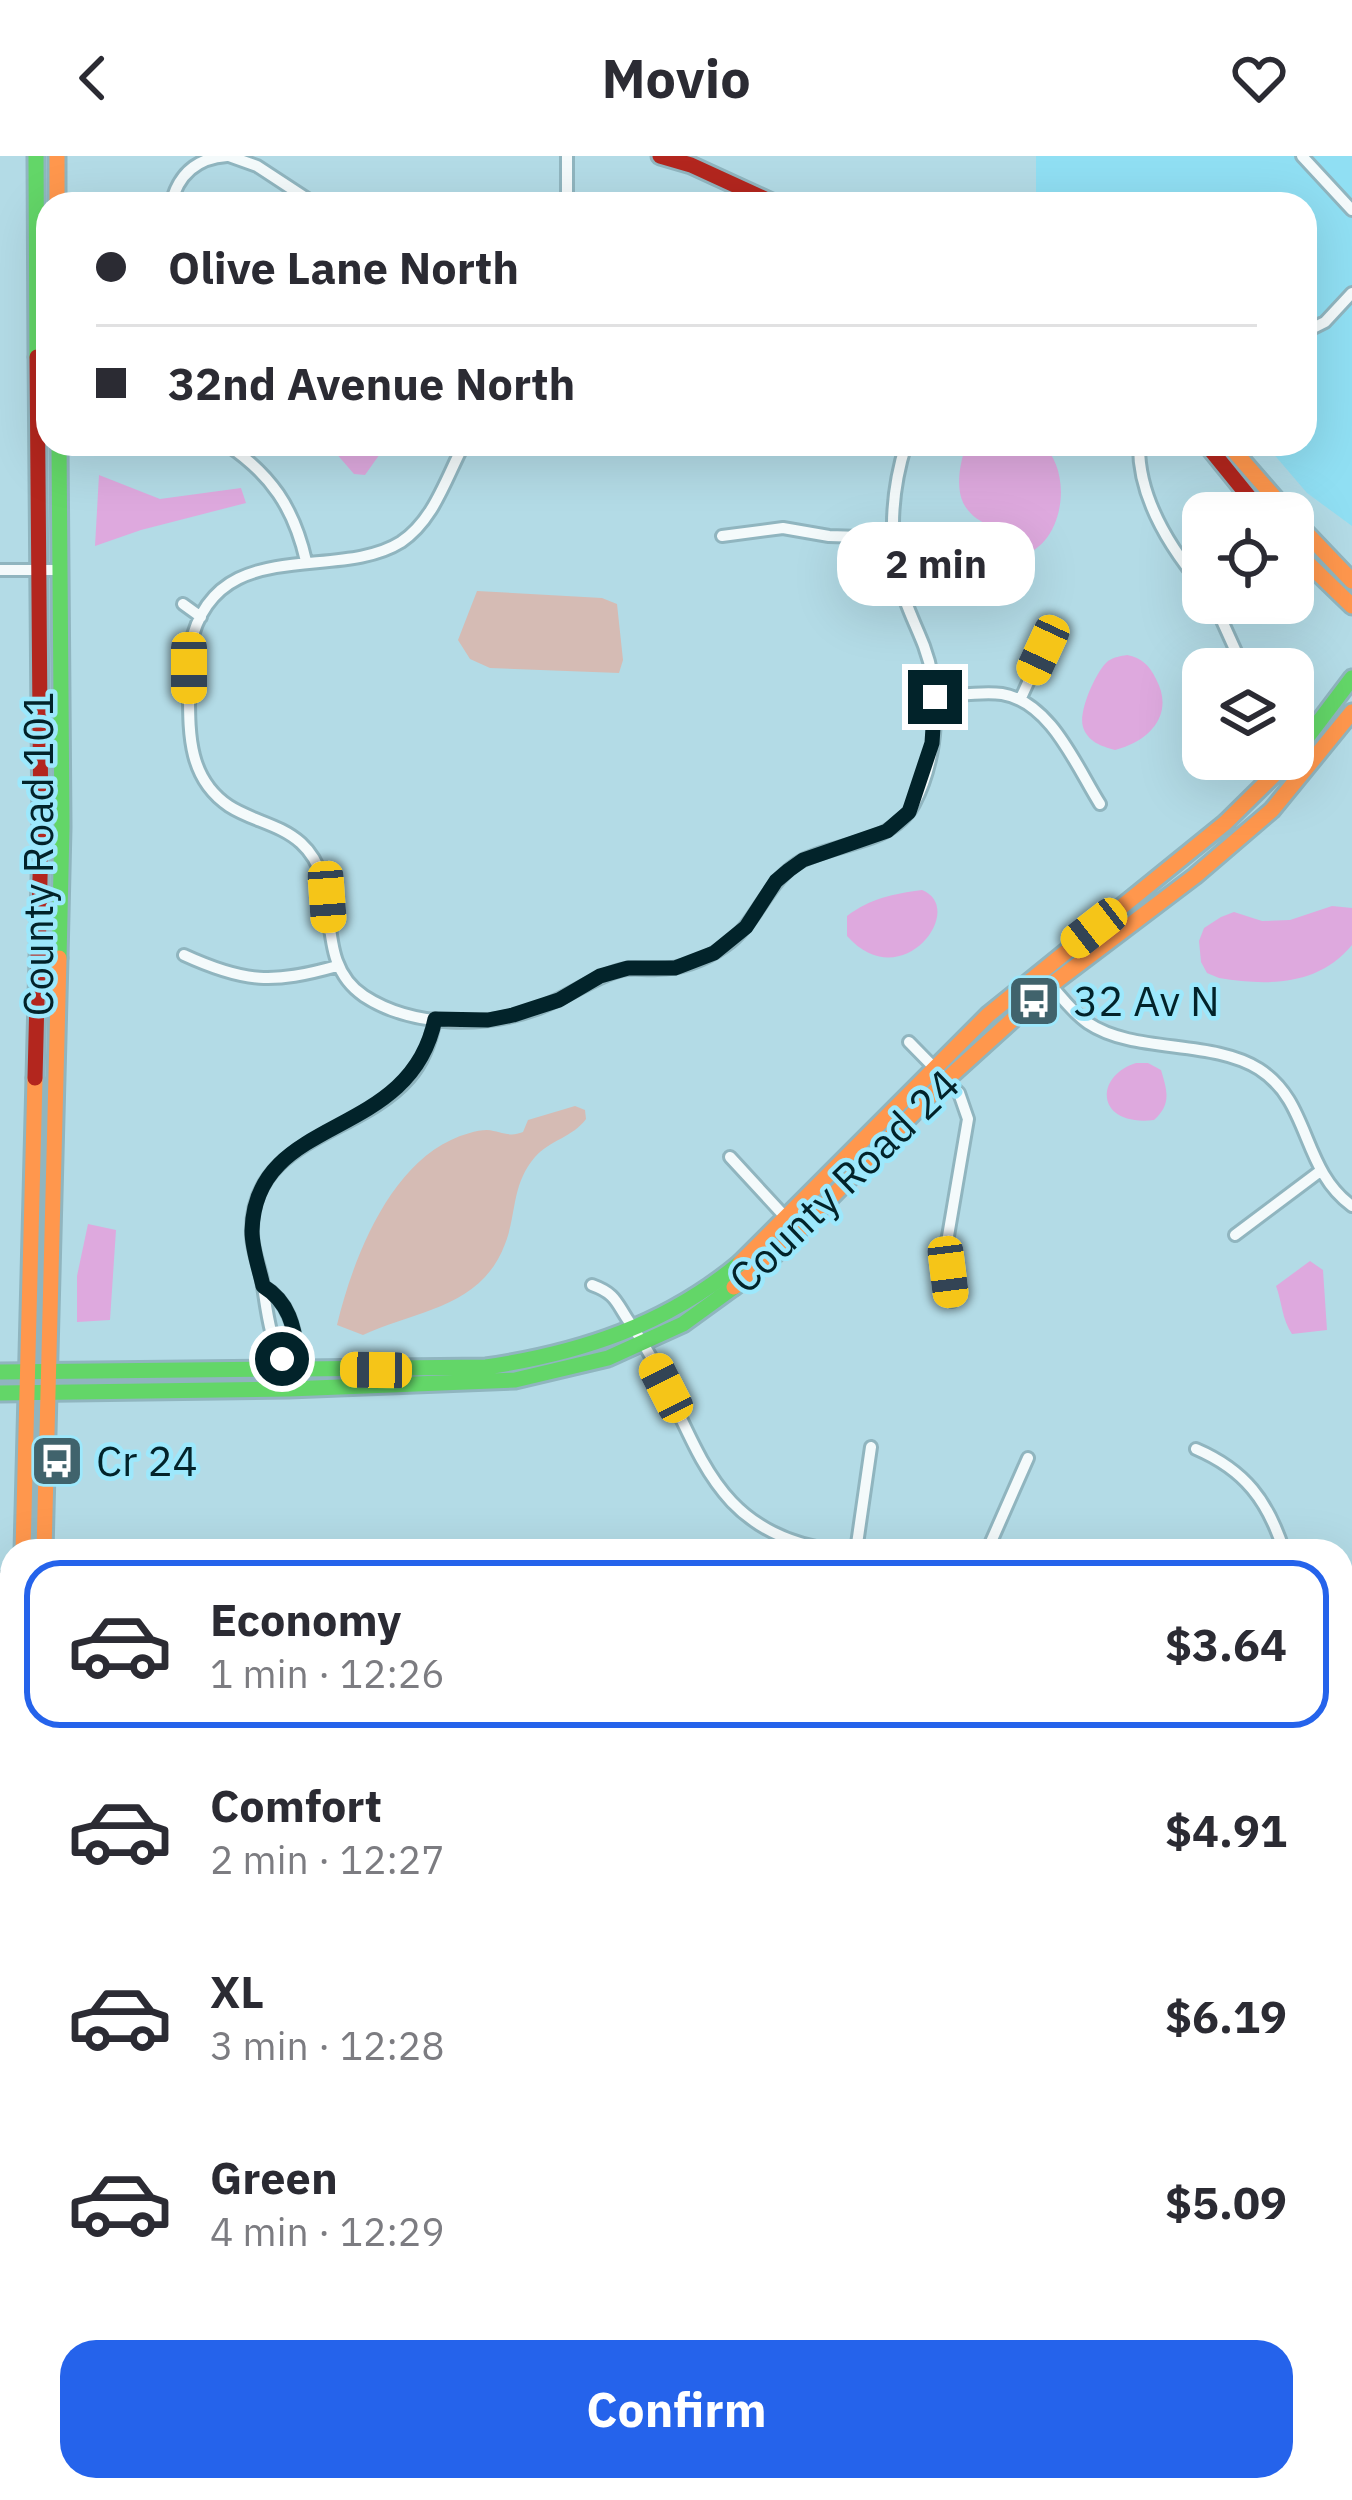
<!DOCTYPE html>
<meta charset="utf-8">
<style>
:root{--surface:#fff;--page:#f7f7f7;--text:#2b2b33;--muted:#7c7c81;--line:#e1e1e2;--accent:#2563eb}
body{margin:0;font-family:"IBM Plex Sans",sans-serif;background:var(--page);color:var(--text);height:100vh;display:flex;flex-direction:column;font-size:45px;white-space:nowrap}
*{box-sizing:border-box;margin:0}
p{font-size:39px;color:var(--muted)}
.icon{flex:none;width:66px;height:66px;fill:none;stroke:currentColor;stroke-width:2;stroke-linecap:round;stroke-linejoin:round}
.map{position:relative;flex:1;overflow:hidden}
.sheet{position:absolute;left:0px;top:1383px;width:1353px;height:963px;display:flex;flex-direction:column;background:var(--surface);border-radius:36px 36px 0 0;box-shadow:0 12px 48px #0002}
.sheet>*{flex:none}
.hud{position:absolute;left:36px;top:36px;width:1281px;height:264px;border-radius:36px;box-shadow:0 12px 48px #0002;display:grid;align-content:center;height:264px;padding:0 60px;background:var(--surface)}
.buttons{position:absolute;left:1182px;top:336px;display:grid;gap:24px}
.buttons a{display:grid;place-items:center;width:132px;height:132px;border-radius:24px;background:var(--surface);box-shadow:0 12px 48px #0002;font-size:60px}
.end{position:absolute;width:54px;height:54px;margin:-27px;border:15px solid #02232a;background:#fff;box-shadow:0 0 0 6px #fff}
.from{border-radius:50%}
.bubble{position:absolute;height:84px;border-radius:36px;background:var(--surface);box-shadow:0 12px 48px #0002;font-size:39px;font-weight:700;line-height:84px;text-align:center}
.car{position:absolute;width:36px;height:72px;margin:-36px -18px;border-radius:15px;box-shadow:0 0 9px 3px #0007;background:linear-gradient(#f5c518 24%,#345 0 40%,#f5c518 0 76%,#345 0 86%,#f5c518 0)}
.hud b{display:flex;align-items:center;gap:42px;height:114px;font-size:45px}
.hud b+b{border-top:3px solid var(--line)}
.hud i{width:30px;height:30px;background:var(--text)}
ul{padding:21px 0 0;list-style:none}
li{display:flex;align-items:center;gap:36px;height:168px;margin:0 24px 18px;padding:0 36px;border:6px solid transparent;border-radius:36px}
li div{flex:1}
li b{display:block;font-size:45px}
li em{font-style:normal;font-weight:700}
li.active{border-color:var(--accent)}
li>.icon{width:108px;height:108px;stroke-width:1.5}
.cta{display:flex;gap:24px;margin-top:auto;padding:24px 60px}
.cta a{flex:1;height:138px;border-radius:36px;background:var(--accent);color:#fff;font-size:48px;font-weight:700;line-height:138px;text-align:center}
header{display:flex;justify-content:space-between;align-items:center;height:156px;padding:0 60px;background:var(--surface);font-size:54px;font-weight:700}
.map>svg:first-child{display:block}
</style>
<header><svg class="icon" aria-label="back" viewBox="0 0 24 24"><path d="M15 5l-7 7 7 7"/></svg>Movio<svg class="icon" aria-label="heart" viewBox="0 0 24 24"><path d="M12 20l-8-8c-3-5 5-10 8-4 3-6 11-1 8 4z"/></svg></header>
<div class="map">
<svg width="1352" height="2344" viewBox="0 0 1352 2344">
<rect width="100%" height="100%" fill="#b3dbe6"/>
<path fill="#90dff3" d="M 1036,0 L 1352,0 L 1352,370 L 1307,337 L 1265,288 L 1305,288 L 1305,48 L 1036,48 Z"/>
<path fill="#d5bbb4" d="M 477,435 L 602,442 L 617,448 L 623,504 L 619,517 L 490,512 L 470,503 L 458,484 Z
M 575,950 L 585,954 L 586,963 C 573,981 550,984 535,1001 C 511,1029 517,1058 505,1088 C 481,1152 417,1154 363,1179 L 337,1169 C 352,1106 387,1014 451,984 C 461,979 477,974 487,974 C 501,975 509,982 523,976 L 528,964 Z"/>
<path fill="#dea9de" d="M 328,288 L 387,288 L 365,319 L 354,318 Z
M 979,288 L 1041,288 C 1079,316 1062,416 995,399 C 996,359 984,375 967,353 C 955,338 959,312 964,296 Z
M 99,319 L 160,343 L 241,332 L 246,347 L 141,374 L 95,390 Z
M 1127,499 C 1142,502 1149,509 1156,523 C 1175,558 1150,585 1115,594 C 1101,590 1088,586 1083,571 C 1078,556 1096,515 1108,505 C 1114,501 1121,500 1127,499 Z
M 922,734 C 968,752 902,842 847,780 L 847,760 C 871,742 893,738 922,734 Z
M 1332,750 L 1352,752 L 1352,789 C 1318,830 1268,830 1219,822 L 1207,817 L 1201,806 L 1199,785 L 1204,772 L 1221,761 L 1234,756 L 1262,765 L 1290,764 Z
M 1136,907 L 1148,907 L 1161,914 C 1167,934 1172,948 1154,964 C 1095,971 1094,920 1136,907 Z
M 88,1068 L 116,1074 L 110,1164 L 77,1166 L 77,1120 Z
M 1310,1105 L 1323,1114 L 1327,1174 L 1292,1178 C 1282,1164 1282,1146 1276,1130 Z"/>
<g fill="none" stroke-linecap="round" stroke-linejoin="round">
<g stroke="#90b5bf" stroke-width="16">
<path id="street" d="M 229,0 L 257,10 L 315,48
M 567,0 L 567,48
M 1302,0 L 1352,54
M 171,48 C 178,19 196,2 227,0
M 1305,176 L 1325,166 L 1352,137
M 226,288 C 271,318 294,352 306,405
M 464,288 C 446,322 434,364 401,386 C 336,427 214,375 190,491 C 187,506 189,522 189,537 C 189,580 189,623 229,650 C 252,665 280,668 301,687 C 347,729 309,803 364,840 C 413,872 486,872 539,852 C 568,841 592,822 621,814 C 634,811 644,814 657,813 C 681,813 705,804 725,790 C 758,767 767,723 803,704 C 840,686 892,688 914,648 C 938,602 942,538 924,490 C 915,467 904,446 898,422 C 889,376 892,332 906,288
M 1139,288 C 1138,342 1170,392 1203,431
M 722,380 L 783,372 L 829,380 L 893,382
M 0,414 L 60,414
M 1214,447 L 1238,500
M 183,448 L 201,461
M 935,541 C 957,540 981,535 1002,538 C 1051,546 1076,610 1100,648
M 1020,544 L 1043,494
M 184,799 C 245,827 273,828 337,810
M 1049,827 C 1061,840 1073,857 1088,867 C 1134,898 1211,883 1259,913 C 1311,946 1301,1013 1352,1050
M 909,886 L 959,937 L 968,963 L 947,1086 L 952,1145
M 730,1001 L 788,1064
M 1235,1079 L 1319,1016
M 592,1129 C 617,1138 616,1147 630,1167 C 699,1266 695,1378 839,1395
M 263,1130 C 289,1146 294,1170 298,1199 L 288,1212
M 288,1212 C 269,1187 267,1154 262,1124 C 259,1109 252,1093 252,1078 C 249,982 359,980 409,922 C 424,905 431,884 435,863
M 1196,1293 C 1245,1314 1268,1345 1284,1395
M 856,1395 L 871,1291
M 987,1395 L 1028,1302
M 0,1422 L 12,1422
M 1341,1429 L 1352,1426
M 0,1602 L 12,1602
M 0,1940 L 12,1943
M 1341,1978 L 1352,1948
M 1341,2072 L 1344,2228 L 1352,2283
M 332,2334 L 332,2344
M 777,2334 L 787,2344
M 562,2344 L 568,2334
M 1135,2344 L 1145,2334"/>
</g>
<g stroke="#90b5bf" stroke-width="21">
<path id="fast" d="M 36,0 L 37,201
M 1293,600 L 1352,522
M 59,802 L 62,671 L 59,288
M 0,1216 L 486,1211 C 580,1197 666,1169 740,1107
M 0,1237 L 289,1233 L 515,1224 L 608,1202 L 683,1168 L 734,1131"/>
</g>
<g stroke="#90b5bf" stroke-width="21">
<path id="slow" d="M 57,0 L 57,48
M 1228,288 L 1288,357
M 1293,363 L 1352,425
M 1293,393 L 1352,450
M 740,1107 L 988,859 L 1225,667 L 1290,603
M 734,1131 L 768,1106 L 946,924 L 1051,829 L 1195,720 L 1272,654 L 1352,556
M 23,1395 L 35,922
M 44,1395 L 59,802
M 60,2334 L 60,2344"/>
</g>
<g stroke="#90b5bf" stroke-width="21">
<path id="jam" d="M 660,0 L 691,9 L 776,48
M 1206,288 L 1262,357
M 35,922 L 41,683 L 37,201"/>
</g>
<use href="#street" stroke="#f4fafb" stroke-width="10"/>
<use href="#fast" stroke="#63d668" stroke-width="15"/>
<use href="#slow" stroke="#ff974d" stroke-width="15"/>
<use href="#jam" stroke="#b3261e" stroke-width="15"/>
</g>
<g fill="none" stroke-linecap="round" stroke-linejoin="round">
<path stroke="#02232a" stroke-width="15" d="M 282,1203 L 288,1212 L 298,1199 C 294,1170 289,1146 263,1130 C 259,1112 252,1093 252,1075 C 255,956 410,987 435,863 L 488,864 L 513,859 L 559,844 L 600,820 L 628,812 L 675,812 L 714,797 L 746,771 L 776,725 L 789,714 L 803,704 L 887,675 L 909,656 L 932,587 L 935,541"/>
</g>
<defs>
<g id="bus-square" transform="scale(2.7)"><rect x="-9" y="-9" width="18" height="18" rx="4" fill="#40636c" stroke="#9de8fc"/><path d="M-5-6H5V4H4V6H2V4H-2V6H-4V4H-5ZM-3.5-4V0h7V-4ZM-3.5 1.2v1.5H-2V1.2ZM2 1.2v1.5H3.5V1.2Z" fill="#fff"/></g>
</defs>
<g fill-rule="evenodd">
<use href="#bus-square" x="1034" y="845"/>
<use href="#bus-square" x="57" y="1305"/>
</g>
<g text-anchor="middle" stroke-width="9" stroke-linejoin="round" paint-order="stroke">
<g font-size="42" fill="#02232a" stroke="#9de8fc">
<text transform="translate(38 698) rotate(-90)" y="15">County Road 101</text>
<text transform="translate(844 1025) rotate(-44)" y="15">County Road 24</text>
</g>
<g font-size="42" fill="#02232a" stroke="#9de8fc" text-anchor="start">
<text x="1073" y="860">32 Av N</text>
<text x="96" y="1320">Cr 24</text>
</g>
</g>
</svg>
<div class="buttons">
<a><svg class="icon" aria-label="locate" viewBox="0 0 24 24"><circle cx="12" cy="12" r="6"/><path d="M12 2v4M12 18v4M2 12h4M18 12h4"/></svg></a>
<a><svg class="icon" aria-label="layers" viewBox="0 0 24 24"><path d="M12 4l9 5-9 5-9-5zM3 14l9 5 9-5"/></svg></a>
</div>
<i class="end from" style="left:282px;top:1203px"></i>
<i class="end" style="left:935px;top:541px"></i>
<div class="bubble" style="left:837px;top:366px;width:198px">2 min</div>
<i class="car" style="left:1043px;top:494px;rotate:205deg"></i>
<i class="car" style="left:189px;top:512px;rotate:180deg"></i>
<i class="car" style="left:327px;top:741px;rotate:176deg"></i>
<i class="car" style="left:1094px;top:772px;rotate:232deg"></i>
<i class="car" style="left:948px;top:1116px;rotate:173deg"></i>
<i class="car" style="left:376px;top:1214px;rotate:271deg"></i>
<i class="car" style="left:666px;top:1232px;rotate:333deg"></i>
<div class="hud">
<b><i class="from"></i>Olive Lane North</b>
<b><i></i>32nd Avenue North</b>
</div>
<section class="sheet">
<ul>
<li class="active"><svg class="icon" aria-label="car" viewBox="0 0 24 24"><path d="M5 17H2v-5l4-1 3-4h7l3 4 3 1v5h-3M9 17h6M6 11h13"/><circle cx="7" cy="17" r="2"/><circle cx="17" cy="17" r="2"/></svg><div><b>Economy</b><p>1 min · 12:26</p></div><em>$3.64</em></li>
<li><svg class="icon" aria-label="car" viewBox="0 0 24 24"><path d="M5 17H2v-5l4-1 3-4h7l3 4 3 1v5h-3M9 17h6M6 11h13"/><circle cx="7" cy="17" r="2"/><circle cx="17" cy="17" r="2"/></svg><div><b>Comfort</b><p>2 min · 12:27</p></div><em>$4.91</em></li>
<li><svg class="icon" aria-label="car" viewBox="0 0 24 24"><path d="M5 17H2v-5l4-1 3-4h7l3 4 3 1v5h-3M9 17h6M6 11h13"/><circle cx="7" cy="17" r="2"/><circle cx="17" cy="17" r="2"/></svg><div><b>XL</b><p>3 min · 12:28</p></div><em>$6.19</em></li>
<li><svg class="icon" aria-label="car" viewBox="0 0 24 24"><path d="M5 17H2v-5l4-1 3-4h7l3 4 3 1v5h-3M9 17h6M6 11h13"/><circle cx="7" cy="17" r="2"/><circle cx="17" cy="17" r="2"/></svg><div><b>Green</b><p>4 min · 12:29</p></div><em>$5.09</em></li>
</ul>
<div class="cta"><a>Confirm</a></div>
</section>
</div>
